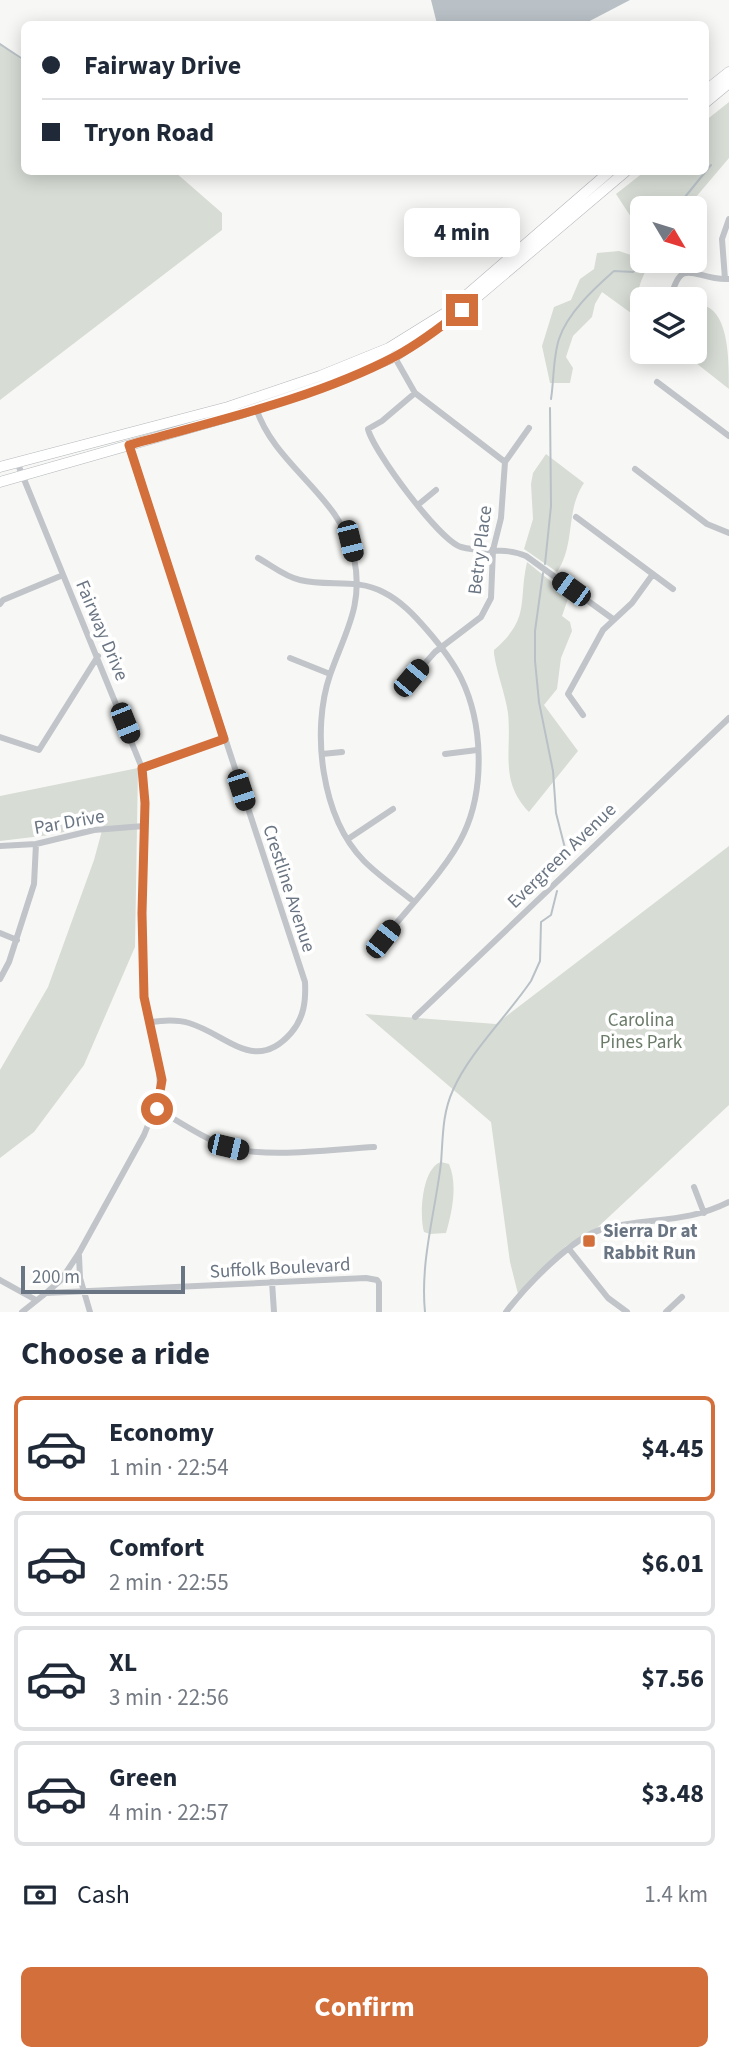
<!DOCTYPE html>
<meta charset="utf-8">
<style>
:root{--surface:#fff;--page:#f2f2f3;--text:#1f2937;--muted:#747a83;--line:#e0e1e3;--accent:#d26f3b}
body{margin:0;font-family:"Source Sans 3",sans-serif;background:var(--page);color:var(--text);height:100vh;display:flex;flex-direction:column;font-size:26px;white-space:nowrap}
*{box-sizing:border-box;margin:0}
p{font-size:23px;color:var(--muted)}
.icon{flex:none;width:38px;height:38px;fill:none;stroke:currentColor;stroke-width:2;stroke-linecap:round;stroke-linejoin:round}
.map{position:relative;height:1312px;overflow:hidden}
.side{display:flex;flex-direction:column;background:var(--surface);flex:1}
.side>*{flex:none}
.hud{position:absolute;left:21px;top:21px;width:688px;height:154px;border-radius:10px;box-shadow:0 4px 18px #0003;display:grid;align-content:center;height:154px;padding:0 21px;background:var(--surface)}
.needle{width:46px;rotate:128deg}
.buttons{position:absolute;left:630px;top:196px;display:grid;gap:14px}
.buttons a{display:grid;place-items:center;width:77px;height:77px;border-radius:10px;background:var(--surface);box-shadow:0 4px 18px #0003;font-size:35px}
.scale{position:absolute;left:21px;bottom:18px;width:164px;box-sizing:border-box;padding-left:7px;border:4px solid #6a7583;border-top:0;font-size:19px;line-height:24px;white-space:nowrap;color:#6a7583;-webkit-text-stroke:5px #fff;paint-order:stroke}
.end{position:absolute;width:32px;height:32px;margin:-16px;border:9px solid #d26f3b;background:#fff;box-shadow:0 0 0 4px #fff}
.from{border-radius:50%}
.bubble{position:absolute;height:49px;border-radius:10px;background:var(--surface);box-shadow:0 4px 18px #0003;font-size:23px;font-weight:700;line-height:49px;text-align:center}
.car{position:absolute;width:21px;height:42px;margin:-21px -10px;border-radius:9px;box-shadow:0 0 5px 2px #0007;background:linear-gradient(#222 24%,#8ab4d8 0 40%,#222 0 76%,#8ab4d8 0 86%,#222 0)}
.hud b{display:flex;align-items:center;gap:24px;height:66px;font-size:26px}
.hud b+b{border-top:2px solid var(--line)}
.hud i{width:18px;height:18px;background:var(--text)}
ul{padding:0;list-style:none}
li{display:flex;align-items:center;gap:21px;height:105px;margin:0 14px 10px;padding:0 7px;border:4px solid var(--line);border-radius:10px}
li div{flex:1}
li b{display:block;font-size:26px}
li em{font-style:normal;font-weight:700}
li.active{border-color:var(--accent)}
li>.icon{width:63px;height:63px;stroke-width:1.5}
h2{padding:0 21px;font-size:32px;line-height:84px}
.pay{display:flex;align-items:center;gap:18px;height:77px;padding:0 21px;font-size:26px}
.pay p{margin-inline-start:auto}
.action{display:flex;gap:14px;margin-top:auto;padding:14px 21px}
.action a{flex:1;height:80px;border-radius:10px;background:var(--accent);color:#fff;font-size:28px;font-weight:700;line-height:80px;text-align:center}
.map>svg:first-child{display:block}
</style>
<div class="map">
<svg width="729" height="1312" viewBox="0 0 729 1312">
<rect width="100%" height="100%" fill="#f7f8f5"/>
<path fill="#d7dcd5" d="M 0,43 L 24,62 L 24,172 L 175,172 L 222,213 L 222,230 L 0,400 Z
M 729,102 L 729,158 L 690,204 L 690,208 L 642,208 L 642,234 L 616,194 L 644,172 L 705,172 L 705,121 Z
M 619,251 L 637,257 L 642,253 L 642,261 L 651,261 C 645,272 637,286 638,299 C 638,307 642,312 642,321 L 602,292 L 595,304 L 592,317 L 573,336 L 566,357 L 573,368 L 570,383 L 550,383 L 542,346 L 554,307 L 571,300 L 580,279 L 594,269 L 597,253 Z
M 695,305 C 729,302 729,357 729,389 L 682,352 L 695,352 Z
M 546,454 L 584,483 C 565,511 576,544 557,572 L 524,549 L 533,519 L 531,484 L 533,473 Z
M 527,562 L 569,596 L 562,616 L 570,622 L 572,631 L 561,658 L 557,689 L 544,705 L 578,751 L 529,812 C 499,781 512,752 508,713 C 505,693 497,674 494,654 L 494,650 C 531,618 518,602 527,562 Z
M 138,768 L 135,947 L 84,1065 L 34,1132 L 0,1158 L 0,1070 L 48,987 L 94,860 L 104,823 L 50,835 L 0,841 L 0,796 Z
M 729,846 L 729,1105 L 598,1227 L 566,1246 L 518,1294 L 510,1262 L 491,1122 L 365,1014 L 496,1024 Z
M 441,1162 L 449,1164 C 458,1185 452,1212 446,1233 L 430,1234 L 424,1232 C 419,1215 422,1168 441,1162 Z"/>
<path fill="#b9c1c7" d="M 431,0 L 630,0 L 584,24 L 437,24 Z"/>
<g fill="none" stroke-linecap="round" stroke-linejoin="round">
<path stroke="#b9c1c7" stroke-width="2" d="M 0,44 L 24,60
M 676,208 L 711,165
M 551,399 C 554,380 553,357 559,339 C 568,312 594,289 614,271 L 633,272 L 645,261
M 545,564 L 551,506 L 550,408
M 543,573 L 535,631 L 535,661 L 539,702 L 553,771 L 556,813 L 567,856
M 554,867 L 559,859
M 425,1312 C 420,1262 435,1213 441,1163 C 443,1138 442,1114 453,1090 C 469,1053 508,1015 531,981 L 540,961 L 541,922 L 551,915 L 557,891"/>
<g stroke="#b3b6ba" stroke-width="11">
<path id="primary" d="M 705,91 L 729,72
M 705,103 L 729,83
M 0,467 L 228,407 L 320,376 L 389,348 L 447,312 L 609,172
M 0,482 L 242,413 L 325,385 L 394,357 L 462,310 L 625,172"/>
</g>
<path stroke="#c1c4c8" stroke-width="6" d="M 725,279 L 722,239 L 729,219
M 671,297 C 682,254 695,281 729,279
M 394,356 L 415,393 L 505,462
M 657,382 L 729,436
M 415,393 L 382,421 L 368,429 C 373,451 440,541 461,547 C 482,553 506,547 526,556 L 613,619
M 256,408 C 275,467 341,495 354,558 C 364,605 345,632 330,675 C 311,730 321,817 364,861 C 379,876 397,888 413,901
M 129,445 L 305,982 C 306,1001 304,1018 291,1033 C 255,1074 228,1035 189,1023 C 176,1019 164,1020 151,1022
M 17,462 L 142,768 L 145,803 L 142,913 L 144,997 L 159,1064 L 160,1095 L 144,1135 L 79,1253 L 61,1280 L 46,1293
M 635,469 L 707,524 L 729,533
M 419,504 L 436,490
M 576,517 L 673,589
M 258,558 C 271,565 285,577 300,580 C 328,587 357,578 383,592 C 401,601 414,615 427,630 C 440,645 452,660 461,678 C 483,723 485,788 464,833 C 448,868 408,908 383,939
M 0,604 L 3,600 L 63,575
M 290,658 L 330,674
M 405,690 L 411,679 L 435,652 L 481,617 L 491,598 L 493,550 L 501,518 L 505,462 L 529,428
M 583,715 L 568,694 L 603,630 L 632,603 L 653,574
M 0,737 L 39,750 L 98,656
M 322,754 L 342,752
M 445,754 L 477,750
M 142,768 L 224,739
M 348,839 L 393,809
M 0,846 L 36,844 L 94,830 L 144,826
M 0,933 L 17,940
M 0,979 L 9,962 L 34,884 L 36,844
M 415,1017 L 729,718
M 157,1109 C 180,1122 204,1139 229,1147 C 266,1159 334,1149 374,1147
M 694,1187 L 704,1213
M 569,1249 L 608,1298 L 627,1312
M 79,1256 L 80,1278 L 90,1312
M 0,1280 L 36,1300
M 272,1282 L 274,1312
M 22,1312 L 46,1293 L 366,1278 L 377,1280 L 379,1283 L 379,1312
M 506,1312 C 526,1286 572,1237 603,1229 C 648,1217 686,1224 729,1202
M 666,1312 L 682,1297"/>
<use href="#primary" stroke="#fff" stroke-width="10"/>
</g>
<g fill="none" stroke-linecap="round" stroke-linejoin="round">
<path stroke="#d26f3b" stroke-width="9" d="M 157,1109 L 162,1080 L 144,997 L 142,913 L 145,803 L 142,768 L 224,739 L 129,445 C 218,420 314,399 396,356 C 420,343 441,327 462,310"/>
</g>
<rect fill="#d26f3b" stroke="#fff" stroke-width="2.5" x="582" y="1234" width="14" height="14" rx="3.5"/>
<g text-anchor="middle" stroke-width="7" stroke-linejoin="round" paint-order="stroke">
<g font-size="19" fill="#6a7583" stroke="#fff">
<text transform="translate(479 550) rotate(-83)" y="7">Betry Place</text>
<text transform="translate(103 630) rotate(67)" y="7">Fairway Drive</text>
<text transform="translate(69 821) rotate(-10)" y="7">Par Drive</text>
<text transform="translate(561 855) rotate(-44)" y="7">Evergreen Avenue</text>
<text transform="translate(290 888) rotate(72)" y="7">Crestline Avenue</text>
<text transform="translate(280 1267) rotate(-3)" y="7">Suffolk Boulevard</text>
</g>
<g font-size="19" fill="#6a7b68" stroke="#fff">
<text x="641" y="1026">Carolina<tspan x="641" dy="22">Pines Park</tspan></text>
</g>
<g font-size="19" font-weight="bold" fill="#6a7583" stroke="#fff" text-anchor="start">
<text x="603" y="1237">Sierra Dr at<tspan x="603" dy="22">Rabbit Run</tspan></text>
</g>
</g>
</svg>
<div class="buttons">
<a><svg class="needle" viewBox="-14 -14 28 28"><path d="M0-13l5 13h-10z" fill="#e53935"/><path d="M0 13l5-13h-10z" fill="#747a83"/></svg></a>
<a><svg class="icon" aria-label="layers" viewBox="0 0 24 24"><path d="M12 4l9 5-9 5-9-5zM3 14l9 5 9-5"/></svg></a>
</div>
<div class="scale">200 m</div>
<i class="end from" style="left:157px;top:1109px"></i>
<i class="end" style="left:462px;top:310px"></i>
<div class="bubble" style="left:404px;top:208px;width:116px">4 min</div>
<i class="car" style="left:350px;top:541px;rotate:166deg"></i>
<i class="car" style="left:571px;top:589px;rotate:306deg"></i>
<i class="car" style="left:411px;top:678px;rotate:40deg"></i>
<i class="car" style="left:125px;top:723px;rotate:158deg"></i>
<i class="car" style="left:241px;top:790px;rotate:162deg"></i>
<i class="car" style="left:383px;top:939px;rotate:38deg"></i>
<i class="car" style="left:228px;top:1147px;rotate:103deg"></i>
<div class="hud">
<b><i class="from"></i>Fairway Drive</b>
<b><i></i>Tryon Road</b>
</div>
</div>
<section class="side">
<h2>Choose a ride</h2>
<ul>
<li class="active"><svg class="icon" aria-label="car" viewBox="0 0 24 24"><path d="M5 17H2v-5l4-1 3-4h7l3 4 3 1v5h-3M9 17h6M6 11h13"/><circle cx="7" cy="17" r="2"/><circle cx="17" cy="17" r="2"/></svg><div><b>Economy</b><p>1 min · 22:54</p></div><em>$4.45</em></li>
<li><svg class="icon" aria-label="car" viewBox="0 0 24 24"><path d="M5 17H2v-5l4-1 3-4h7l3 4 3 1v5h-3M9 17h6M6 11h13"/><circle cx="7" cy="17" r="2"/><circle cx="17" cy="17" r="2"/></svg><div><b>Comfort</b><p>2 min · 22:55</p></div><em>$6.01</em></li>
<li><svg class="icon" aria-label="car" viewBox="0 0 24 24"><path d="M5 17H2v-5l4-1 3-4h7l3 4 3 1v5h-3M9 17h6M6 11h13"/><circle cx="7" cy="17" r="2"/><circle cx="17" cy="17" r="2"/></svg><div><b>XL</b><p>3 min · 22:56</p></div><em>$7.56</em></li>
<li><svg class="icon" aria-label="car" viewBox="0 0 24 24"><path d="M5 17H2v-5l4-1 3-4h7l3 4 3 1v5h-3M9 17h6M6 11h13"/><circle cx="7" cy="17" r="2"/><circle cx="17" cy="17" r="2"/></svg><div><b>Green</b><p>4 min · 22:57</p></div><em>$3.48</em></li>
</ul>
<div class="pay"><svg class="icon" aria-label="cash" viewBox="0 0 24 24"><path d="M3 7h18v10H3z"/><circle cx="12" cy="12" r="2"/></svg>Cash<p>1.4 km</p></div>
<div class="action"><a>Confirm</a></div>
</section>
